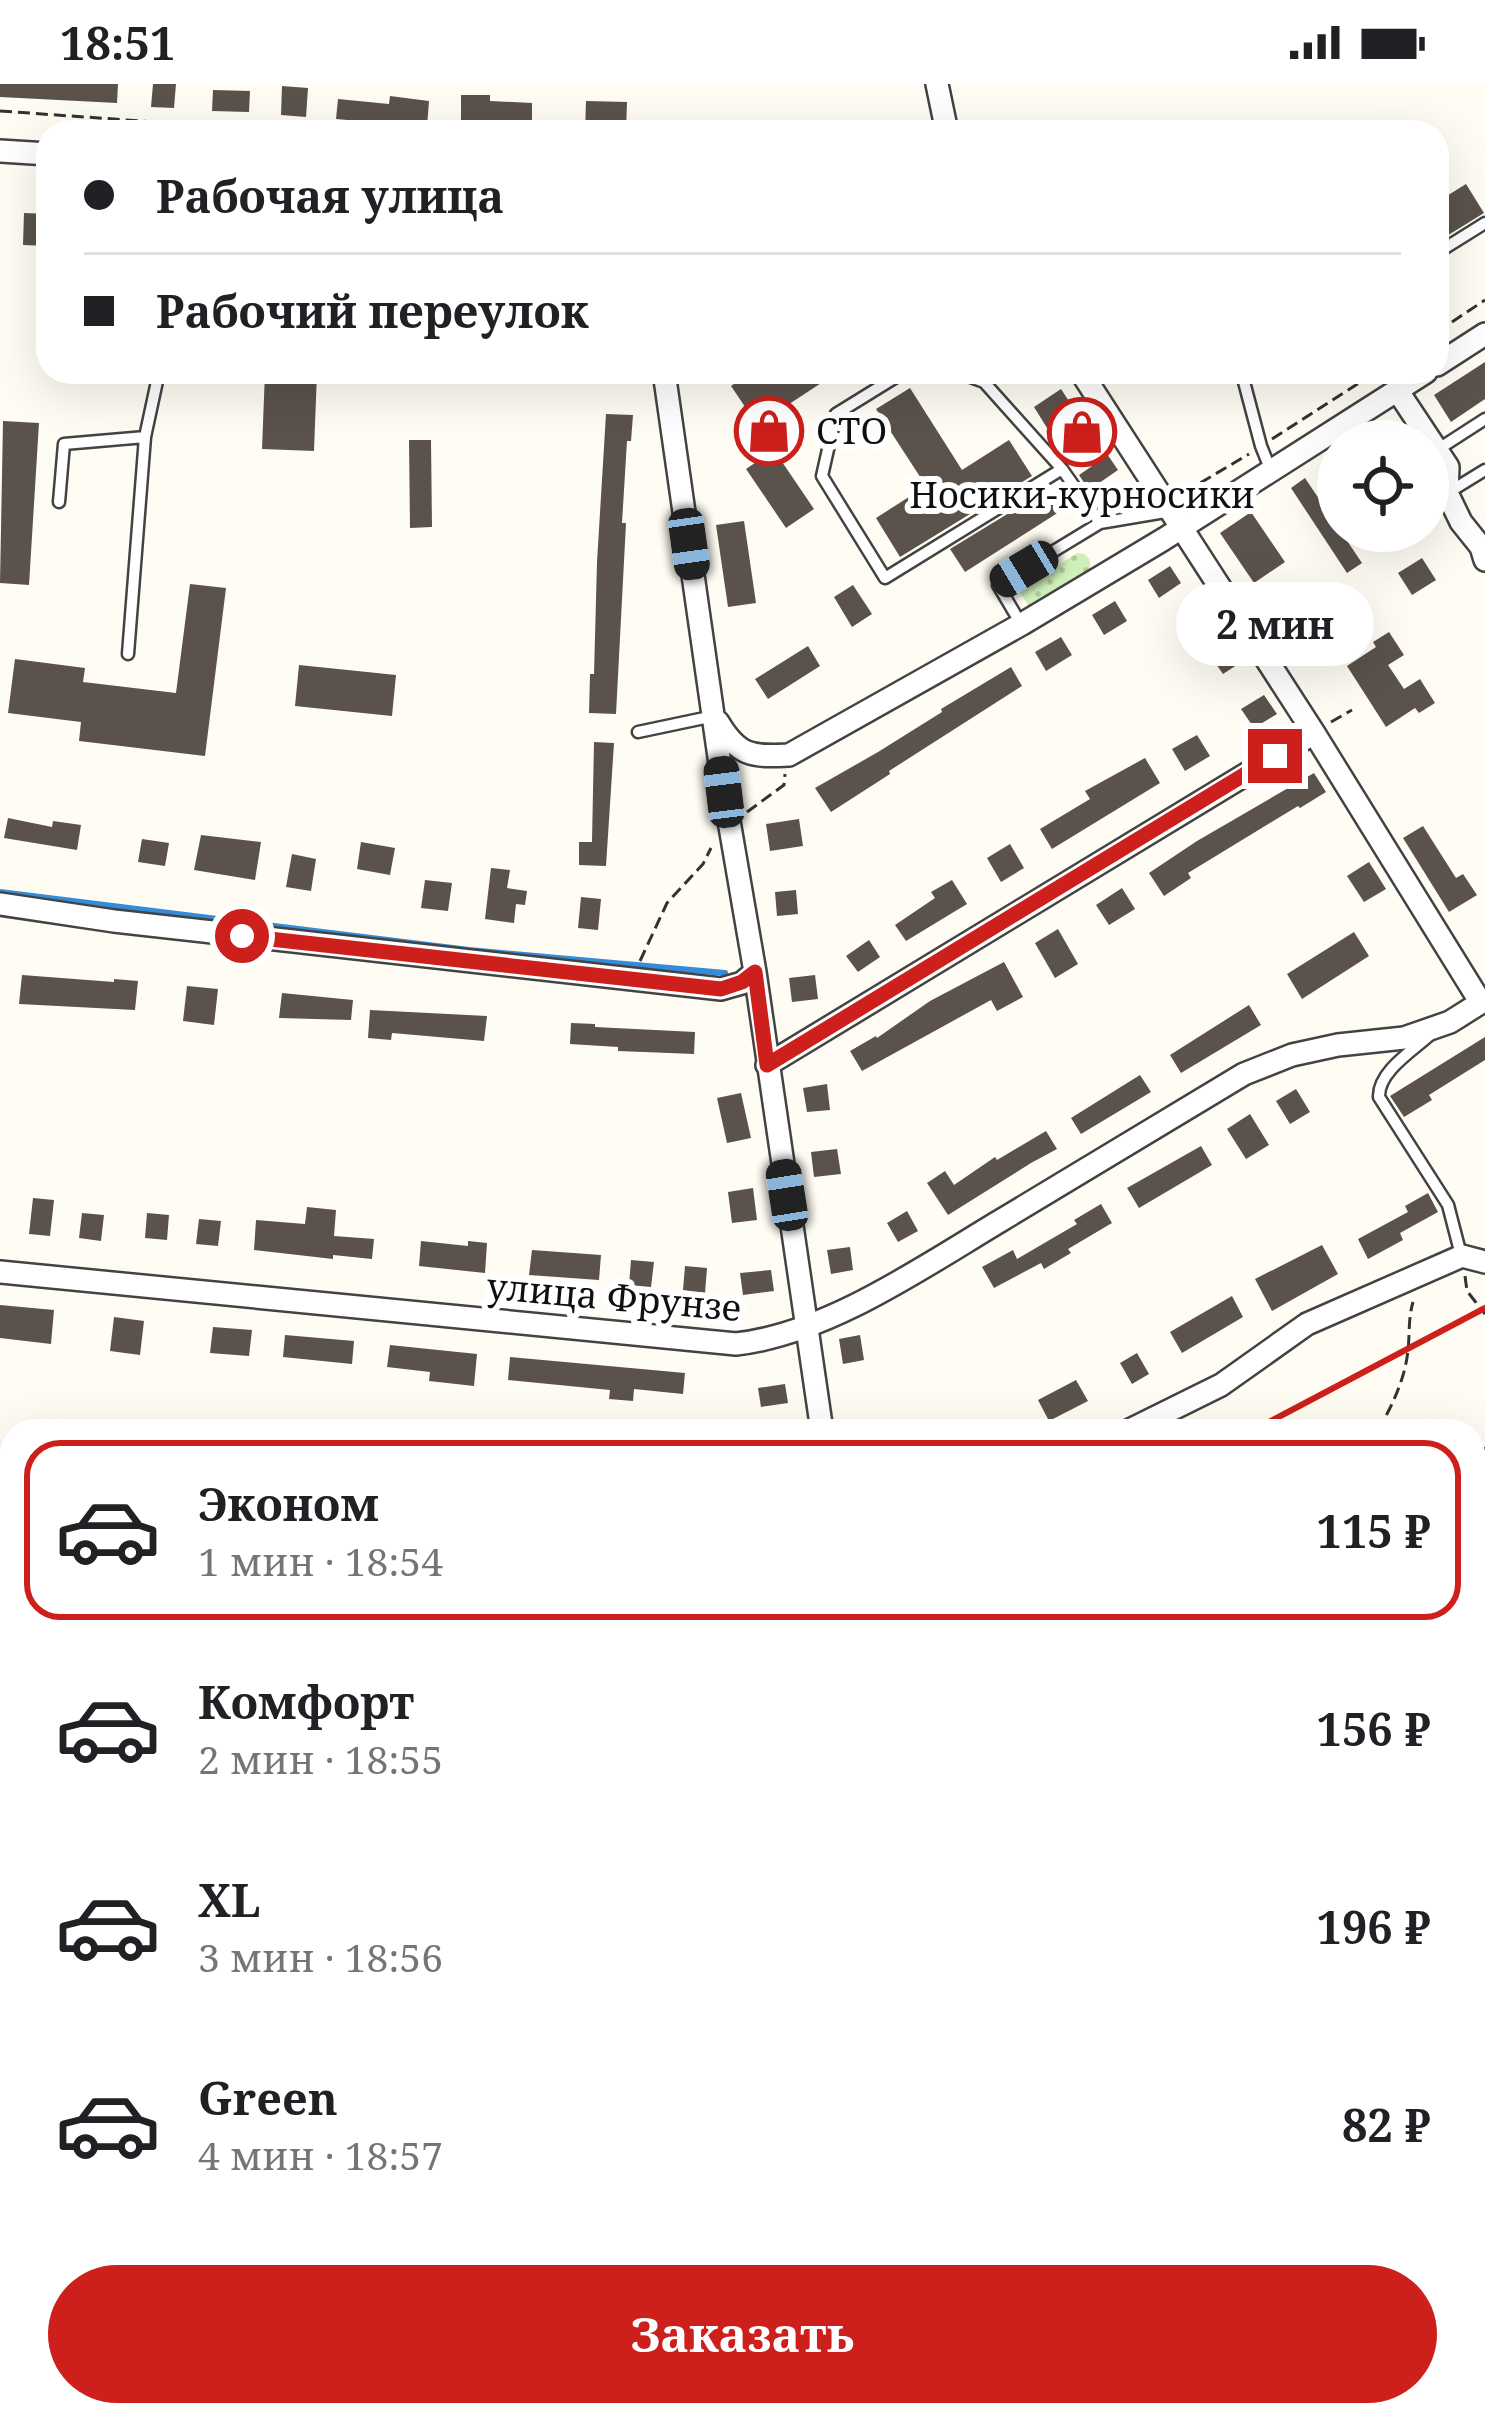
<!DOCTYPE html>
<html lang="ru">
<meta charset="utf-8">
<style>
:root{--surface:#fff;--page:#f6f6f6;--text:#202124;--muted:#757577;--line:#e0e0e0;--accent:#cd1f1b}
body{margin:0;font-family:"Noto Serif",serif;background:var(--page);color:var(--text);height:100vh;display:flex;flex-direction:column;font-size:45px;white-space:nowrap}
*{box-sizing:border-box;margin:0}
p{font-size:39px;color:var(--muted)}
.icon{flex:none;width:66px;height:66px;fill:none;stroke:currentColor;stroke-width:2;stroke-linecap:round;stroke-linejoin:round}
.map{position:relative;flex:1;overflow:hidden}
.sheet{position:absolute;left:0px;top:1335px;width:1485px;height:1008px;display:flex;flex-direction:column;background:var(--surface);border-radius:36px 36px 0 0;box-shadow:0 12px 48px #0002}
.sheet>*{flex:none}
.guide{position:absolute;left:36px;top:36px;width:1413px;height:264px;border-radius:36px;box-shadow:0 12px 48px #0002;display:grid;align-content:center;height:264px;padding:0 48px;background:var(--surface)}
.buttons{position:absolute;left:1317px;top:336px;display:grid;gap:24px}
.buttons a{display:grid;place-items:center;width:132px;height:132px;border-radius:50%;background:var(--surface);box-shadow:0 12px 48px #0002;font-size:60px}
.end{position:absolute;width:54px;height:54px;margin:-27px;border:15px solid #cd1f1b;background:#fff;box-shadow:0 0 0 6px #fff}
.from{border-radius:50%}
.bubble{position:absolute;height:84px;border-radius:42px;background:var(--surface);box-shadow:0 12px 48px #0002;font-size:39px;font-weight:700;line-height:84px;text-align:center}
.car{position:absolute;width:36px;height:72px;margin:-36px -18px;border-radius:15px;box-shadow:0 0 9px 3px #0007;background:linear-gradient(#222 24%,#8ab4d8 0 40%,#222 0 76%,#8ab4d8 0 86%,#222 0)}
.guide b{display:flex;align-items:center;gap:42px;height:114px;font-size:45px}
.guide b+b{border-top:3px solid var(--line)}
.guide i{width:30px;height:30px;background:var(--text)}
ul{padding:21px 0 0;list-style:none}
li{display:flex;align-items:center;gap:36px;height:180px;margin:0 24px 18px;padding:0 24px;border:6px solid transparent;border-radius:36px}
li div{flex:1}
li b{display:block;font-size:45px}
li em{font-style:normal;font-weight:700}
li.on{border-color:var(--accent)}
li>.icon{width:108px;height:108px;stroke-width:1.5}
.primary-button{display:flex;gap:24px;margin-top:auto;padding:24px 48px}
.primary-button a{flex:1;height:138px;border-radius:72px;background:var(--accent);color:#fff;font-size:48px;font-weight:700;line-height:138px;text-align:center}
.status{display:flex;justify-content:space-between;align-items:center;height:84px;padding:0 60px;background:var(--surface);direction:ltr}
.status svg{height:33px;fill:currentColor}
.map>svg:first-child{display:block}
</style>
<div class="status"><b>18:51</b><svg viewBox="0 0 49 12"><path d="M0 12V9h3v3zM5 12V6h3v6zM10 12V3h3v9zM15 12V0h3v12zM26 1h20v11H26zM47 4h2v5h-2z"/></svg></div>
<div class="map">
<svg width="1485" height="2343" viewBox="0 0 1485 2343">
<defs>
<pattern id="grass-dots" width="8" height="8" patternUnits="userSpaceOnUse" patternTransform="scale(3)"><rect width="8" height="8" fill="#d0eeb8"/><path d="M2 2h.1M6 6h.1" fill="none" stroke="#b2cb9d" stroke-width="1.8" stroke-linecap="round"/></pattern>
</defs>
<rect width="100%" height="100%" fill="#fffdf3"/>
<path fill="url(#grass-dots)" d="M 1077,469 L 1085,470 L 1090,476 L 1090,485 L 1078,495 L 1029,522 L 1019,507 Z"/>
<g fill="none" stroke-linecap="round" stroke-linejoin="round">
<path stroke="#348cd8" stroke-width="6" d="M 0,808 L 469,866 L 725,889"/>
</g>
<path fill="#5a524b" d="M 0,0 L 118,0 L 117,19 L 0,13 Z
M 153,0 L 176,0 L 174,24 L 151,23 Z
M 282,2 L 308,4 L 306,33 L 281,31 Z
M 213,6 L 250,7 L 249,28 L 212,27 Z
M 461,11 L 490,11 L 490,17 L 532,19 L 532,42 L 490,40 L 490,45 L 461,45 Z
M 390,12 L 429,17 L 427,43 L 336,35 L 338,15 L 389,20 Z
M 586,17 L 627,18 L 626,48 L 585,48 Z
M 1466,100 L 1484,129 L 1437,158 L 1437,118 Z
M 24,129 L 48,130 L 48,162 L 23,161 Z
M 1485,278 L 1485,315 L 1451,338 L 1434,311 Z
M 265,288 L 317,288 L 314,367 L 262,365 Z
M 770,288 L 838,288 L 774,330 L 791,355 L 774,366 L 731,302 L 748,290 L 754,298 Z
M 910,304 L 962,386 L 1009,356 L 1032,392 L 900,473 L 876,434 L 926,402 L 876,325 Z
M 1061,305 L 1080,334 L 1052,352 L 1034,323 Z
M 606,330 L 633,331 L 631,357 L 627,357 L 622,439 L 626,439 L 616,630 L 589,629 L 590,590 L 594,590 L 597,478 Z
M 3,337 L 39,339 L 29,501 L 0,499 Z
M 409,356 L 431,356 L 432,443 L 410,444 Z
M 1103,364 L 1118,386 L 1089,406 L 1079,391 L 1092,382 L 1087,375 Z
M 774,366 L 814,425 L 786,444 L 746,385 Z
M 1305,394 L 1362,479 L 1347,489 L 1291,404 Z
M 1045,407 L 1059,428 L 965,488 L 950,465 Z
M 1251,428 L 1285,478 L 1254,499 L 1220,449 Z
M 744,437 L 756,519 L 728,523 L 716,441 Z
M 1422,474 L 1436,496 L 1412,511 L 1398,489 Z
M 1170,482 L 1181,499 L 1159,514 L 1148,496 Z
M 190,500 L 226,504 L 205,672 L 79,657 L 81,638 L 8,629 L 15,575 L 85,584 L 83,598 L 176,609 Z
M 853,501 L 872,530 L 852,543 L 834,513 Z
M 1115,517 L 1127,537 L 1104,551 L 1092,531 Z
M 1218,540 L 1243,577 L 1223,590 L 1198,554 Z
M 1389,548 L 1404,571 L 1388,581 L 1404,605 L 1420,595 L 1435,619 L 1419,629 L 1415,624 L 1386,643 L 1347,582 L 1376,563 L 1373,558 Z
M 1061,553 L 1072,571 L 1046,587 L 1035,568 Z
M 808,562 L 820,582 L 768,615 L 755,595 Z
M 299,581 L 396,591 L 392,632 L 295,622 Z
M 1011,583 L 1022,602 L 889,687 L 890,690 L 831,728 L 815,704 L 878,668 L 942,628 L 941,625 Z
M 1264,611 L 1277,630 L 1254,644 L 1241,625 Z
M 1197,651 L 1210,672 L 1185,687 L 1172,665 Z
M 594,658 L 614,659 L 606,782 L 579,781 L 579,758 L 592,758 Z
M 1145,674 L 1160,699 L 1052,765 L 1040,745 L 1090,715 L 1085,707 Z
M 1314,689 L 1326,708 L 1300,724 L 1298,722 L 1188,789 L 1191,794 L 1164,812 L 1149,789 L 1197,757 Z
M 8,734 L 52,743 L 53,737 L 81,741 L 77,766 L 4,754 Z
M 799,735 L 803,762 L 770,767 L 766,740 Z
M 1423,742 L 1456,794 L 1463,790 L 1477,811 L 1449,828 L 1403,754 Z
M 201,751 L 261,758 L 255,796 L 194,786 Z
M 142,755 L 169,759 L 165,782 L 138,778 Z
M 361,758 L 395,764 L 390,791 L 357,785 Z
M 1010,760 L 1024,784 L 1001,798 L 987,774 Z
M 292,770 L 316,775 L 311,807 L 286,803 Z
M 1369,778 L 1386,805 L 1364,818 L 1347,792 Z
M 491,784 L 510,786 L 507,804 L 527,807 L 525,821 L 516,820 L 514,839 L 485,835 Z
M 425,796 L 452,799 L 448,827 L 421,824 Z
M 952,796 L 967,820 L 906,857 L 895,841 L 935,814 L 931,808 Z
M 1122,804 L 1135,825 L 1109,841 L 1096,821 Z
M 796,806 L 798,830 L 777,832 L 775,808 Z
M 581,813 L 601,815 L 598,846 L 578,844 Z
M 1058,845 L 1078,880 L 1055,894 L 1035,859 Z
M 1354,848 L 1369,872 L 1302,915 L 1287,890 Z
M 869,856 L 880,873 L 858,888 L 846,872 Z
M 1004,878 L 1023,913 L 997,927 L 991,916 L 862,987 L 850,967 L 876,952 L 877,954 L 930,917 Z
M 22,891 L 114,898 L 114,895 L 138,897 L 135,926 L 19,920 Z
M 815,891 L 818,915 L 792,918 L 789,894 Z
M 187,902 L 218,905 L 214,941 L 183,937 Z
M 282,909 L 353,916 L 351,936 L 279,934 Z
M 1249,921 L 1261,941 L 1181,989 L 1170,971 Z
M 370,926 L 487,932 L 484,957 L 392,949 L 391,956 L 368,954 Z
M 571,939 L 595,940 L 595,943 L 695,948 L 694,970 L 618,967 L 618,963 L 570,960 Z
M 1485,953 L 1485,976 L 1429,1011 L 1432,1016 L 1404,1033 L 1390,1012 Z
M 1140,991 L 1151,1008 L 1081,1050 L 1071,1034 Z
M 827,1000 L 830,1026 L 807,1028 L 803,1004 Z
M 1296,1005 L 1310,1028 L 1290,1040 L 1276,1017 Z
M 741,1009 L 751,1054 L 727,1059 L 717,1014 Z
M 1250,1030 L 1269,1061 L 1246,1075 L 1227,1045 Z
M 1046,1047 L 1057,1065 L 1031,1079 L 948,1131 L 927,1099 L 945,1087 L 954,1101 L 995,1073 L 997,1076 Z
M 1201,1062 L 1212,1081 L 1139,1124 L 1127,1104 Z
M 837,1065 L 841,1090 L 814,1093 L 811,1068 Z
M 753,1104 L 757,1136 L 732,1139 L 728,1108 Z
M 1428,1109 L 1438,1128 L 1400,1149 L 1403,1156 L 1368,1175 L 1358,1155 L 1408,1128 L 1405,1122 Z
M 33,1114 L 54,1116 L 50,1152 L 29,1150 Z
M 1101,1120 L 1112,1139 L 1068,1165 L 1071,1169 L 1044,1185 L 1041,1179 L 994,1204 L 982,1183 L 1013,1166 L 1017,1175 L 1077,1140 L 1074,1136 Z
M 307,1123 L 336,1126 L 334,1152 L 374,1155 L 372,1175 L 333,1171 L 333,1175 L 254,1166 L 256,1136 L 305,1140 Z
M 907,1127 L 918,1147 L 898,1158 L 887,1139 Z
M 82,1129 L 104,1131 L 101,1157 L 79,1154 Z
M 147,1129 L 169,1131 L 167,1156 L 145,1154 Z
M 199,1135 L 221,1137 L 218,1162 L 196,1160 Z
M 421,1157 L 468,1162 L 468,1157 L 487,1159 L 485,1189 L 419,1182 Z
M 1322,1161 L 1338,1190 L 1272,1227 L 1255,1195 Z
M 850,1163 L 853,1186 L 831,1190 L 827,1166 Z
M 532,1166 L 601,1171 L 599,1196 L 529,1191 Z
M 631,1176 L 654,1178 L 651,1203 L 629,1201 Z
M 685,1182 L 707,1184 L 705,1209 L 683,1206 Z
M 771,1186 L 774,1207 L 743,1211 L 740,1189 Z
M 1232,1212 L 1243,1233 L 1182,1269 L 1170,1248 Z
M 0,1221 L 54,1226 L 51,1260 L 0,1254 Z
M 114,1233 L 144,1237 L 140,1271 L 110,1267 Z
M 213,1243 L 252,1246 L 249,1272 L 210,1269 Z
M 285,1251 L 354,1257 L 352,1280 L 283,1273 Z
M 860,1251 L 864,1276 L 843,1280 L 839,1255 Z
M 390,1261 L 477,1270 L 474,1302 L 429,1297 L 430,1288 L 387,1283 Z
M 1137,1269 L 1149,1290 L 1132,1300 L 1120,1279 Z
M 510,1273 L 685,1289 L 683,1310 L 634,1305 L 633,1317 L 609,1315 L 610,1306 L 508,1296 Z
M 1076,1296 L 1088,1317 L 1049,1337 L 1038,1316 Z
M 785,1300 L 788,1319 L 761,1323 L 758,1304 Z"/>
<g fill="none" stroke-linecap="round" stroke-linejoin="round">
<g stroke="#434343" stroke-width="15">
<path id="service" d="M 1437,169 L 1485,139
M 904,288 L 836,330 L 822,392 L 885,494 L 1062,385
M 957,288 L 984,298 L 1062,385 L 1100,439
M 1252,288 L 1243,294 L 1261,362 L 1271,387
M 1387,288 L 1397,306
M 1437,366 L 1485,335
M 59,418 L 64,360 L 145,353
M 1428,421 L 1485,386
M 1021,540 L 998,501 L 1100,439 L 1171,427
M 128,570 L 145,353 L 159,288
M 638,648 L 714,632
M 1430,951 C 1412,967 1378,988 1379,1013 L 1448,1121 L 1461,1171
M 1113,2331 L 1118,2343
M 1404,2331 L 1412,2343"/>
</g>
<g stroke="#434343" stroke-width="26">
<path id="minor" d="M 937,0 L 947,48
M 0,67 L 48,70
M 1437,281 L 1485,250
M 664,288 L 724,708 L 755,888 L 822,1347
M 1081,288 L 1314,649 L 1481,919
M 1397,306 L 1448,383 L 1447,409 L 1461,438 L 1481,463 L 1485,476
M 718,638 C 738,672 752,673 789,671 L 1022,540 L 1164,455 L 1426,288
M 0,820 L 114,837 L 721,905 L 742,899 L 755,888
M 767,981 L 1314,649
M 0,1188 L 736,1260 C 827,1250 923,1183 1000,1137 C 1082,1088 1163,1039 1244,990 L 1292,971 L 1338,961 L 1404,954 L 1450,938 L 1485,916
M 1128,1347 L 1221,1301 L 1307,1240 L 1462,1172 L 1485,1178
M 1473,1380 L 1485,1376
M 0,1464 L 12,1465
M 0,1691 L 12,1691
M 1473,1801 L 1485,1794
M 0,1919 L 12,1922
M 0,1990 L 12,1984
M 0,2309 L 12,2304
M 183,2331 L 185,2343
M 390,2331 L 396,2343
M 905,2331 L 912,2343
M 649,2343 L 673,2331"/>
</g>
<path stroke="#323232" stroke-width="3" stroke-dasharray="12 6" stroke-linecap="butt" d="M 0,27 L 297,48
M 1437,248 L 1485,216
M 1272,355 L 1370,292
M 1185,408 L 1249,370
M 1331,638 L 1352,626
M 747,728 L 784,701 L 785,690
M 640,877 L 667,819 L 703,780 L 711,764
M 1465,1192 L 1467,1207 L 1485,1230
M 1378,1347 C 1392,1321 1405,1296 1408,1266 C 1410,1248 1408,1235 1413,1218"/>
<use href="#service" stroke="#fff" stroke-width="10"/>
<use href="#minor" stroke="#fff" stroke-width="21"/>
<path stroke="#cd1f1b" stroke-width="6" d="M 1252,1347 L 1485,1224
M 0,2010 L 12,2004"/>
</g>
<g fill="none" stroke-linecap="round" stroke-linejoin="round">
<path stroke="#cd1f1b" stroke-width="15" d="M 242,852 L 721,905 L 742,898 L 755,888 L 767,981 L 1275,672"/>
</g>
<defs>
<g id="shop-ring" transform="scale(3.45)"><circle r="9.5" fill="#fff" stroke="#cd1f1b" stroke-width="1.5"/><path d="M-5-2.5h2.3a2.7 3.5 0 0 1 5.4 0H5L5.5 6h-11ZM-1.5-2.5h3a1.5 2.3 0 0 0-3 0Z" fill="#cd1f1b"/></g>
</defs>
<g fill-rule="evenodd">
<use href="#shop-ring" x="769" y="347"/>
<use href="#shop-ring" x="1082" y="348"/>
</g>
<g text-anchor="middle" stroke-width="12" stroke-linejoin="round" paint-order="stroke">
<g font-size="36" fill="#101010" stroke="#fff" text-anchor="start">
<text x="816" y="360">СТО</text>
<text x="1082" y="424" text-anchor="middle">Носики-курносики</text>
</g>
<g font-size="36" fill="#101010" stroke="#fff">
<text transform="translate(614 1213) rotate(5)" y="13">улица Фрунзе</text>
</g>
</g>
</svg>
<div class="buttons">
<a><svg class="icon" aria-label="locate" viewBox="0 0 24 24"><circle cx="12" cy="12" r="6"/><path d="M12 2v4M12 18v4M2 12h4M18 12h4"/></svg></a>
</div>
<i class="end from" style="left:242px;top:852px"></i>
<i class="end" style="left:1275px;top:672px"></i>
<div class="bubble" style="left:1176px;top:498px;width:198px">2 мин</div>
<i class="car" style="left:689px;top:460px;rotate:172deg"></i>
<i class="car" style="left:1024px;top:485px;rotate:239deg"></i>
<i class="car" style="left:724px;top:708px;rotate:353deg"></i>
<i class="car" style="left:787px;top:1111px;rotate:351deg"></i>
<div class="guide">
<b><i class="from"></i>Рабочая улица</b>
<b><i></i>Рабочий переулок</b>
</div>
<section class="sheet">
<ul>
<li class="on"><svg class="icon" aria-label="car" viewBox="0 0 24 24"><path d="M5 17H2v-5l4-1 3-4h7l3 4 3 1v5h-3M9 17h6M6 11h13"/><circle cx="7" cy="17" r="2"/><circle cx="17" cy="17" r="2"/></svg><div><b>Эконом</b><p>1 мин · 18:54</p></div><em>115 ₽</em></li>
<li><svg class="icon" aria-label="car" viewBox="0 0 24 24"><path d="M5 17H2v-5l4-1 3-4h7l3 4 3 1v5h-3M9 17h6M6 11h13"/><circle cx="7" cy="17" r="2"/><circle cx="17" cy="17" r="2"/></svg><div><b>Комфорт</b><p>2 мин · 18:55</p></div><em>156 ₽</em></li>
<li><svg class="icon" aria-label="car" viewBox="0 0 24 24"><path d="M5 17H2v-5l4-1 3-4h7l3 4 3 1v5h-3M9 17h6M6 11h13"/><circle cx="7" cy="17" r="2"/><circle cx="17" cy="17" r="2"/></svg><div><b>XL</b><p>3 мин · 18:56</p></div><em>196 ₽</em></li>
<li><svg class="icon" aria-label="car" viewBox="0 0 24 24"><path d="M5 17H2v-5l4-1 3-4h7l3 4 3 1v5h-3M9 17h6M6 11h13"/><circle cx="7" cy="17" r="2"/><circle cx="17" cy="17" r="2"/></svg><div><b>Green</b><p>4 мин · 18:57</p></div><em>82 ₽</em></li>
</ul>
<div class="primary-button"><a>Заказать</a></div>
</section>
</div>
